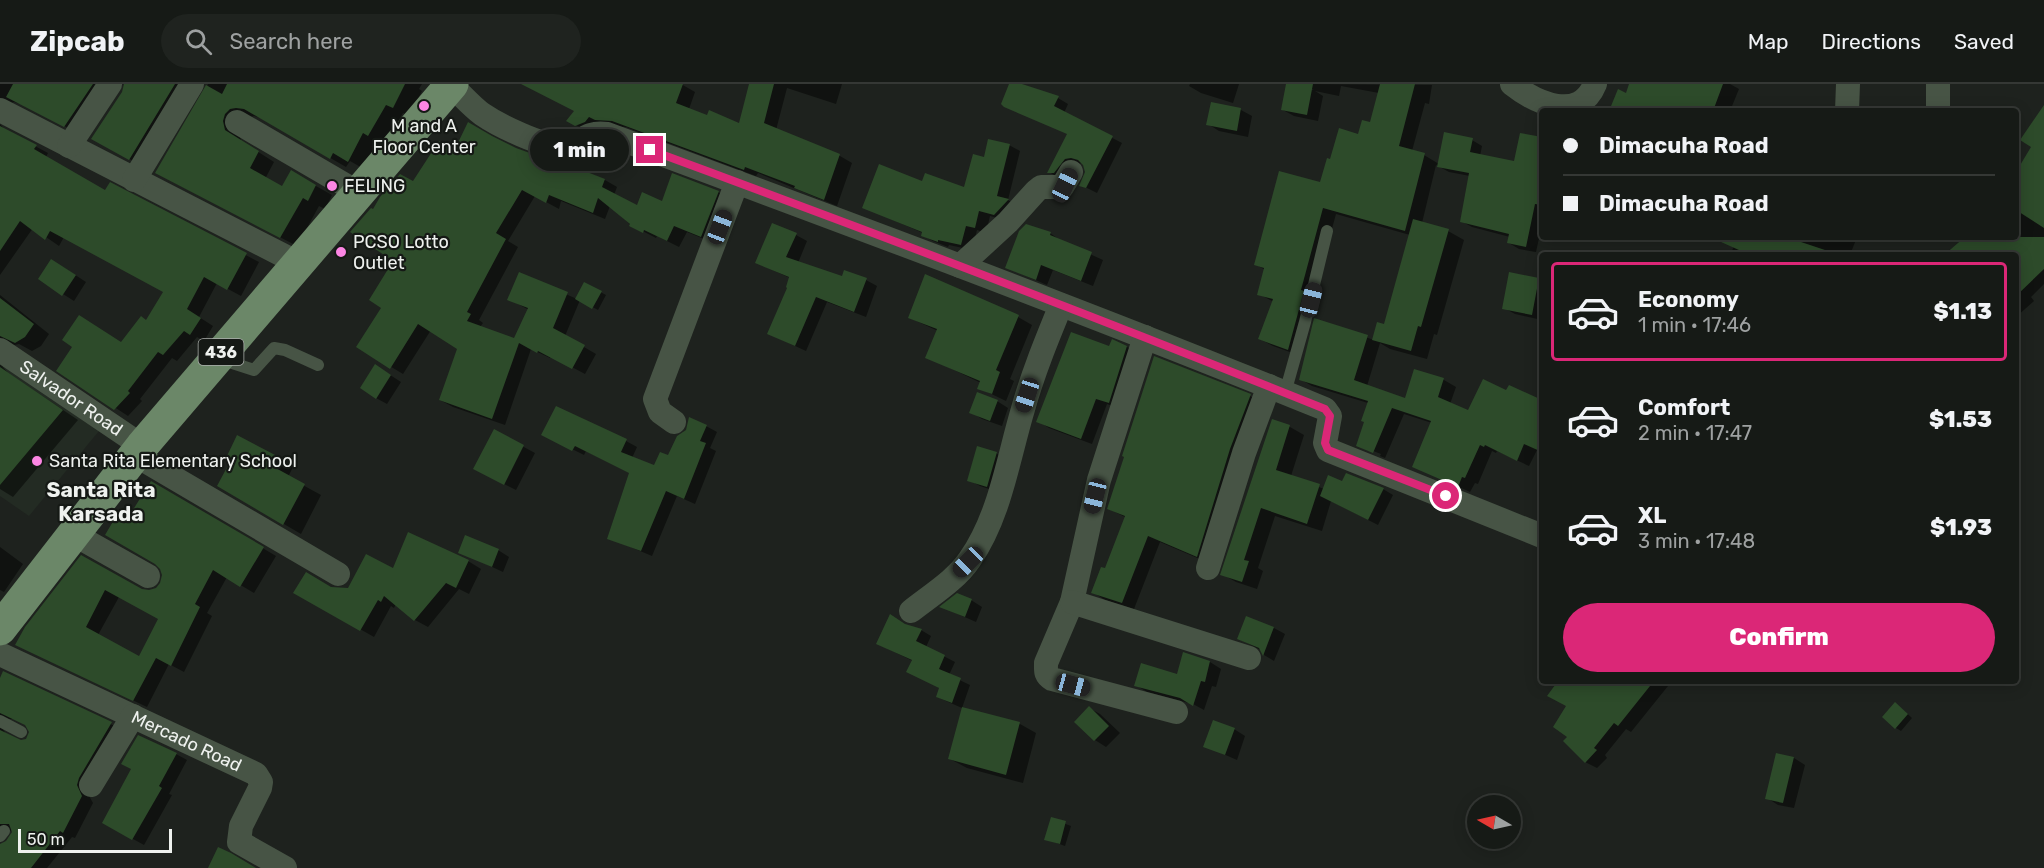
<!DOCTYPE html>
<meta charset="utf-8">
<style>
:root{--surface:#161a16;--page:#1f231f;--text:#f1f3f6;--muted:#9ea1a1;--line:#353835;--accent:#db2777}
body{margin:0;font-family:Rubik,sans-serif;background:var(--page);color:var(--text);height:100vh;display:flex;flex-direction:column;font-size:22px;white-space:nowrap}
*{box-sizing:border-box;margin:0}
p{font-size:20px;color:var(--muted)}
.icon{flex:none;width:33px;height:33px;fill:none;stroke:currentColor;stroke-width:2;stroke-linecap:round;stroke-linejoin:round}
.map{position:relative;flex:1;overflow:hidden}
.sheet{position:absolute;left:1539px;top:168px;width:480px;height:432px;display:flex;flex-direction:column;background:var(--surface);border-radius:6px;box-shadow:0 3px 15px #0003,0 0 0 2px var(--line)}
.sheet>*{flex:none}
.hud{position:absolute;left:1539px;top:24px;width:480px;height:132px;border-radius:6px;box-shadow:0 3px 15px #0003,0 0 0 2px var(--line);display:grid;align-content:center;height:132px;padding:0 24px;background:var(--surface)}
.needle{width:39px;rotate:279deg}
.controls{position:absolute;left:1467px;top:711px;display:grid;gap:12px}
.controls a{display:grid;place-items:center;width:54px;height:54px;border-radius:50%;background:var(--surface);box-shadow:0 3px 15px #0003,0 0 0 2px var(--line);font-size:30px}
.scale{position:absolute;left:18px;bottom:15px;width:154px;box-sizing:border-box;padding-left:6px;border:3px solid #eef1ee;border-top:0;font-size:16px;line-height:21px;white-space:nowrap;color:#eef1ee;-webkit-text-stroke:4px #151915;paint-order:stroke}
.end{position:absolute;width:27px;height:27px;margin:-14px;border:8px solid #db2777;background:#fff;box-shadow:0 0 0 3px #fff}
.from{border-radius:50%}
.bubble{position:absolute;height:42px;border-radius:21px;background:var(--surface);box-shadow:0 3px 15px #0003,0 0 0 2px var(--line);font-size:20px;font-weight:800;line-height:42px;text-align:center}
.car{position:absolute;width:18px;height:36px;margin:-18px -9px;border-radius:8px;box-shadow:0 0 4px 2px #0007;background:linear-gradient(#222 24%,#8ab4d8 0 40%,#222 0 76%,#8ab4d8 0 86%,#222 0)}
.hud b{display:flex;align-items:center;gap:21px;height:57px;font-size:22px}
.hud b+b{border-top:2px solid var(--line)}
.hud i{width:15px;height:15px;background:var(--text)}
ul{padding:10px 0 0;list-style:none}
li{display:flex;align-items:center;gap:18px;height:99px;margin:0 12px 9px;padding:0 12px;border:3px solid transparent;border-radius:6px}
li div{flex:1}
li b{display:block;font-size:22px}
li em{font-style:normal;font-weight:800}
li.current{border-color:var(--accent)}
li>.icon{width:54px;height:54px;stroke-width:1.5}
.button{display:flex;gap:12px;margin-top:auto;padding:12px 24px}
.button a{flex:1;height:69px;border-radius:36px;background:var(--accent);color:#fff;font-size:24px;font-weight:800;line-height:69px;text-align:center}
header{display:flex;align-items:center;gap:36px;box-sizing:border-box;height:84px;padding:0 30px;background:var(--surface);border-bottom:2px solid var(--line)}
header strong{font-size:28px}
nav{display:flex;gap:33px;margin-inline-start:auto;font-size:21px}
.search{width:420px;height:54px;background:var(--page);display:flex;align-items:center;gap:15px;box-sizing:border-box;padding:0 21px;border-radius:33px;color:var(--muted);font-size:22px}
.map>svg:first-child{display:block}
</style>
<header>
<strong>Zipcab</strong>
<div class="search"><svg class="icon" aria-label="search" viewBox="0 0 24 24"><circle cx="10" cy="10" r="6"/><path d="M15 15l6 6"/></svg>Search here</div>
<nav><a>Map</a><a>Directions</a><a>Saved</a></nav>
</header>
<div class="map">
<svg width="2044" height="784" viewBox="0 0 2044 784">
<rect width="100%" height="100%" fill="#1e221e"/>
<path fill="#232b23" d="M 0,269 L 103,342 L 29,432 L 0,412 Z"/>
<path fill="#0007" fill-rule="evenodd" d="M 0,0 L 111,0 L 78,49 L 21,20 L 14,18 L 6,21 L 0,28 Z
M 160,0 L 189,0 L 140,81 L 93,54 Z
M 208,0 L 422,0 L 419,5 L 422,7 L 409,32 L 403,29 L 385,60 L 380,57 L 364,85 L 350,77 L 346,83 L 261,34 L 254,32 L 247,34 L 239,47 L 241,57 L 274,78 L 265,95 L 283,104 L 291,88 L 332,111 L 325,125 L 319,122 L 297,162 L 173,98 Z
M 527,0 L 681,0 L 695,8 L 689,25 L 707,33 L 740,41 L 750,0 L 842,0 L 836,20 L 787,4 L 776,46 L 840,72 L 852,79 L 837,122 L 758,89 L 756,92 L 626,43 L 609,42 L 589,49 L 569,36 L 576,27 Z
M 1010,0 L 1017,0 L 1058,14 L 1068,20 L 1064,29 L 1122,59 L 1097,109 L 1081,101 L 1087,88 L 1082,79 L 1075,81 L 1059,94 L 1049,88 L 1068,50 Z
M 1190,0 L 1239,0 L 1233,19 L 1201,9 L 1189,2 Z
M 1304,0 L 1432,1 L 1429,20 L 1425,19 L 1412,67 L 1424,71 L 1439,80 L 1472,56 L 1482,62 L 1480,72 L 1515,79 L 1542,55 L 1542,140 L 1536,168 L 1519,165 L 1509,159 L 1510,153 L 1472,143 L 1461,137 L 1470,92 L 1449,88 L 1436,81 L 1422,139 L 1448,147 L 1464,156 L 1437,251 L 1434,250 L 1427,275 L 1390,265 L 1380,259 L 1367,302 L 1406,316 L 1415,287 L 1444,296 L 1456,303 L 1450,320 L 1469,328 L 1507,308 L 1542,319 L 1542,368 L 1537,366 L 1529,382 L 1497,367 L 1496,369 L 1492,367 L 1478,400 L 1475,399 L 1470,408 L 1414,382 L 1432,339 L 1404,330 L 1385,374 L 1380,372 L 1381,370 L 1368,365 L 1368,367 L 1357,361 L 1365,338 L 1368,319 L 1312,302 L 1300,295 L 1315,236 L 1374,256 L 1385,242 L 1410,151 L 1336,130 L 1313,214 L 1301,272 L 1273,262 L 1260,255 L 1274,218 L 1259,210 L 1265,186 L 1256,180 L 1321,100 L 1331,77 L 1371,40 L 1379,9 L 1341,2 L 1339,12 L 1315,7 L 1323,12 L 1318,37 L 1294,32 L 1283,26 L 1288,1 L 1314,6 Z
M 1631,0 L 1730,0 L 1739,5 L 1730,27 L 1611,27 L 1627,11 Z
M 1212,20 L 1241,26 L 1252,32 L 1248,53 L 1219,47 L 1208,40 Z
M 2044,26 L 2044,200 L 2031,213 L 2034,217 L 2016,233 L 2016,171 L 1947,171 L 1968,153 L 2016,153 L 2016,91 L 2033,63 Z
M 0,40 L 5,46 L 48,69 L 46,73 L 106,108 L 110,100 L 259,178 L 241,212 L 217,199 L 199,233 L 213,242 L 204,257 L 197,253 L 177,277 L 172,274 L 140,315 L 142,317 L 128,332 L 58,286 L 122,260 L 147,238 L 165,208 L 64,153 L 59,162 L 33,144 L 0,191 Z
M 1009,61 L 1020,67 L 1008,116 L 1018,122 L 1005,136 L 990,132 L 986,149 L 977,146 L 972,166 L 949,161 L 948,163 L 933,157 L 922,151 L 923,149 L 863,123 L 923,99 L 965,105 L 985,75 Z
M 516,65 L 556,77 L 605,96 L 617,103 L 614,111 L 638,123 L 718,108 L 730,115 L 714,159 L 687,148 L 679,163 L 657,152 L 656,154 L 631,141 L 610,122 L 605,135 L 561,117 L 559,125 L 535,112 L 508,157 L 518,163 L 479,236 L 483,239 L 480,243 L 515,256 L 529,226 L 509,215 L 520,190 L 577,215 L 585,200 L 606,211 L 598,226 L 580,216 L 565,252 L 596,270 L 585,290 L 551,272 L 550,274 L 531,265 L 505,341 L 453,323 L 440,316 L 458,264 L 431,246 L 403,290 L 358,263 L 383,223 L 395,176 L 374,127 L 455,69 Z
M 1050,149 L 1061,157 L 1103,176 L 1093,202 L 1053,186 L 1047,201 L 1006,183 Z
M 796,151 L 807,157 L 798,179 L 843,194 L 866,196 L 877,202 L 866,233 L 827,218 L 806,267 L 769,250 L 789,203 L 790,194 L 757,179 Z
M 1738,153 L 1857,153 L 1850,171 L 1730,171 Z
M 63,183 L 86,198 L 74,217 L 63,210 Z
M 926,192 L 1018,233 L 1032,241 L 1010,295 L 1014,297 L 1006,317 L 979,304 L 981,299 L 927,273 L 938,247 L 910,234 Z
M 1538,195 L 1542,198 L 1542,236 L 1515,230 L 1504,224 Z
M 0,211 L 49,250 L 41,262 L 32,267 L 19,260 L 10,262 L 1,274 L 3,283 L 8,289 L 78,336 L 13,413 L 0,405 Z
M 1127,263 L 1138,269 L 1120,325 L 1107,320 L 1092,360 L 1049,344 L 1038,337 L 1110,264 Z
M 387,289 L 401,298 L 387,320 L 376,314 Z
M 1250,312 L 1262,319 L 1209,479 L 1160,458 L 1134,525 L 1105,516 L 1093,508 L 1106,486 L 1125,433 L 1109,425 Z
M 997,317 L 1008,324 L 1002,342 L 982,335 L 971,328 Z
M 1273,337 L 1290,343 L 1304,351 L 1291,392 L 1324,405 L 1343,399 L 1383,405 L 1393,411 L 1378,441 L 1331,417 L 1322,447 L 1275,432 L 1258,484 L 1263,487 L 1257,505 L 1236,498 L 1222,490 Z
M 706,342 L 717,348 L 710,364 L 716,367 L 695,420 L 677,412 L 652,472 L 609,454 L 631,389 L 586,367 L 584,371 L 554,356 L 626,357 L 637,363 L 632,374 L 655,383 L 669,373 L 687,347 Z
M 494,347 L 535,369 L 516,406 L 486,391 Z
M 996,369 L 1007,376 L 998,408 L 980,402 L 969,396 Z
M 276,374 L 293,383 L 288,393 L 321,411 L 301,450 L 219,402 Z
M 152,399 L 276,472 L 254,509 L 227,493 L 207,529 L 212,532 L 184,588 L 169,580 L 147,623 L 17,561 L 82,473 L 141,506 L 149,508 L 157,505 L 161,500 L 164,491 L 131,431 ZM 119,513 L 160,535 L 140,574 L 98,551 Z
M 0,463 L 23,480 L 4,508 L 0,506 Z
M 498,466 L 509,473 L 503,488 L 460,468 Z
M 468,477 L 481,485 L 469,510 L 459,505 L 428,543 L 415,536 L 396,520 L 394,524 L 391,522 L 374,553 L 295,508 L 331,504 L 349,506 L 393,486 Z
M 971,516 L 982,523 L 976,538 L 942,523 Z
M 907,542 L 921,546 L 931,552 L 926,563 L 955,578 L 949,591 L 970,601 L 962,624 L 937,613 L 940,605 L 913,577 L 888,565 Z
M 1274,544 L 1285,550 L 1274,577 L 1264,571 L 1261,566 L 1239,555 Z
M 1210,578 L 1221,585 L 1216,603 L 1212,602 L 1204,626 L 1193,620 L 1147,608 L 1136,601 L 1178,592 Z
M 1542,583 L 1542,592 L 1538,589 Z
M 4,589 L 123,646 L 87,708 L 93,719 L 75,754 L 72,753 L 47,784 L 0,784 L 13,745 L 9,748 L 0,742 L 0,597 ZM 8,635 L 16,635 L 30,643 L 29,653 L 26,657 L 17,657 L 6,651 L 3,645 L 3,640 Z
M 1548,597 L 1672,597 L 1631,648 L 1626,645 L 1605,671 L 1607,674 L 1597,684 L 1585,678 L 1568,622 L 1555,603 Z
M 1900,623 L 1912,634 L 1901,647 L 1896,644 Z
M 1089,624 L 1100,630 L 1120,649 L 1106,663 L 1095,656 L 1076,638 Z
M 1020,640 L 1036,649 L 1023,699 L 967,684 L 950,675 Z
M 1234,645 L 1245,652 L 1237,676 L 1205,662 Z
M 176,670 L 187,676 L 169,710 L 172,711 L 144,761 L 104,739 Z
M 1777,670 L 1794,674 L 1805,681 L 1794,724 L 1778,721 L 1767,714 Z
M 1052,735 L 1071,742 L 1065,762 L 1046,755 Z"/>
<path fill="#2d4b2a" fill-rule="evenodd" d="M 13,0 L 93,0 L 64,43 L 6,13 Z
M 124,0 L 175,0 L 129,76 L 91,55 L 122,8 Z
M 227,0 L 405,0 L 393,24 L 386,21 L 368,52 L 363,49 L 348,78 L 333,69 L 330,75 L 244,25 L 236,24 L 230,25 L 225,30 L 223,37 L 225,46 L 259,67 L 250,84 L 282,102 L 291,86 L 316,101 L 308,117 L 303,114 L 280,154 L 155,89 L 206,1 L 222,10 Z
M 521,0 L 683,0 L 676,19 L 707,31 L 709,26 L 739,39 L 749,0 L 774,0 L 764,39 L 840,70 L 824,116 L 794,104 L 795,102 L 745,83 L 744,86 L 612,37 L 595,36 L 589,33 L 585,38 L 575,42 L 566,37 L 574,27 Z
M 1009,0 L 1022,0 L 1059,12 L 1054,22 L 1113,52 L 1086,104 L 1079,102 L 1085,88 L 1083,81 L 1078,76 L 1071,74 L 1065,75 L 1054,89 L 1047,89 L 1067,50 L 1004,23 L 1001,20 Z
M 1286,0 L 1313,0 L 1307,31 L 1281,26 Z
M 1380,0 L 1415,0 L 1399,62 L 1425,69 L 1405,147 L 1323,124 L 1301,206 L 1304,207 L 1288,266 L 1258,255 L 1273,215 L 1257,211 L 1264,184 L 1254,181 L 1279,87 L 1320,98 L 1327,74 L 1330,75 L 1339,44 L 1358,50 L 1362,36 L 1370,38 Z
M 1629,0 L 1723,0 L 1713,27 L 1609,27 L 1618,5 L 1626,9 Z
M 1211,18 L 1241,24 L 1237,47 L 1206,41 Z
M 2044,21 L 2044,144 L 2016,126 L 2016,88 L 2031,63 L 2020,56 Z
M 468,38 L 492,52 L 516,64 L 541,73 L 556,76 L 605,95 L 602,103 L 637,121 L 642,108 L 662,117 L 672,89 L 719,107 L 701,153 L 674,142 L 667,157 L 644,146 L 643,149 L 629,142 L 630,140 L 598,114 L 593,129 L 549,111 L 546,119 L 522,106 L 496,149 L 506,155 L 467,228 L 471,230 L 467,237 L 514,254 L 528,224 L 507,216 L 519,188 L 568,208 L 553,244 L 585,261 L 572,285 L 538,267 L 537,269 L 519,259 L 492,335 L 439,316 L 457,265 L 418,240 L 390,285 L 356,263 L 381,224 L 369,216 L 393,177 L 350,148 L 371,124 L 373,125 L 380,113 L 400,90 L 413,97 L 439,57 L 454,67 Z
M 0,42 L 37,61 L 34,65 L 105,106 L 110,98 L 247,169 L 227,206 L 204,193 L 187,225 L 201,234 L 190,251 L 184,247 L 163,271 L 158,268 L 128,307 L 130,309 L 114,326 L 56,287 L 72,263 L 62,256 L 79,231 L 121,258 L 141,232 L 146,236 L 163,208 L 50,147 L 45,156 L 20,137 L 0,167 Z
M 1444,48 L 1473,54 L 1470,68 L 1514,77 L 1520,49 L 1542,53 L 1542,121 L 1535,120 L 1526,163 L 1507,159 L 1509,150 L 1460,138 L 1469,89 L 1437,83 Z
M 988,55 L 1010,60 L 997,112 L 1009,115 L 994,131 L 979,127 L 975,144 L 966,142 L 961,161 L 938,156 L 938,158 L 921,152 L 922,148 L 862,124 L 879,80 L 922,97 L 925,89 L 964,103 L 973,70 L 984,73 Z
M 1413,135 L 1449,145 L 1421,243 L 1418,242 L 1411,267 L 1372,256 L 1377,238 L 1384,240 Z
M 772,139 L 797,149 L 786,173 L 842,192 L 844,186 L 867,194 L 854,228 L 816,213 L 795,262 L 767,250 L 787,204 L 786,203 L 789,193 L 755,179 Z
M 1026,140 L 1051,148 L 1050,151 L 1092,168 L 1081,197 L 1041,181 L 1036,196 L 1005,184 L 1019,147 Z
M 1710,153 L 1786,153 L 1831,168 L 1830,171 L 1750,171 Z
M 1965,153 L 2044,153 L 2044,185 L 2016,212 L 2016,171 L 1944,171 Z
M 51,175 L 76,191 L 62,212 L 38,195 Z
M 1509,188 L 1539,194 L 1532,231 L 1502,225 Z
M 925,190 L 1019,231 L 996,286 L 1000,288 L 992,310 L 977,305 L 980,297 L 925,274 L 937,245 L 908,234 Z
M 584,198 L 602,207 L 592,225 L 575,215 Z
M 0,214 L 34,240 L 25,253 L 15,259 L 0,252 Z
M 1314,234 L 1368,251 L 1354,296 L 1405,314 L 1414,285 L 1444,294 L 1438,313 L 1468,326 L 1483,295 L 1506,306 L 1509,301 L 1542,316 L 1542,368 L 1524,360 L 1517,377 L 1485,361 L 1484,363 L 1480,361 L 1465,394 L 1462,393 L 1458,403 L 1412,383 L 1431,337 L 1392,324 L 1373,369 L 1356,362 L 1364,338 L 1361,337 L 1368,317 L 1299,296 Z
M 1071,248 L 1109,262 L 1112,255 L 1127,262 L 1109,319 L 1096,315 L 1081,355 L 1036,338 Z
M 1154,272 L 1251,310 L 1230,365 L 1197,473 L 1148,452 L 1122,519 L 1091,509 L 1101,483 L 1105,484 L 1125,432 L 1107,425 L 1124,373 L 1122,372 Z
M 375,280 L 391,291 L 376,315 L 360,304 Z
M 0,283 L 63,326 L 0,401 Z
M 977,308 L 998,316 L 990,337 L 969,329 Z
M 556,322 L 627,355 L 621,368 L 654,381 L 660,368 L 668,371 L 677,352 L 686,346 L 689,333 L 707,341 L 700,357 L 706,359 L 684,415 L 666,407 L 641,467 L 607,455 L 629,389 L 575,362 L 572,367 L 541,351 Z
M 1272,335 L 1290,341 L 1276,386 L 1320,400 L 1307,440 L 1261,424 L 1244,476 L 1249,477 L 1242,498 L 1220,491 Z
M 494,345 L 524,361 L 504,401 L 473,385 Z
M 237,351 L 277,372 L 272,382 L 305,400 L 283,441 L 217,402 L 232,374 L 227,372 Z
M 977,362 L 997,368 L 987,403 L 967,397 Z
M 1346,389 L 1384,404 L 1368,436 L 1320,412 L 1328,391 L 1342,397 Z
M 151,397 L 264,463 L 240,503 L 213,486 L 195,520 L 200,523 L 171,582 L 156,574 L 133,617 L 15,561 L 25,543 L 81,471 L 142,505 L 149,506 L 156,504 L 160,499 L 162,491 L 160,485 L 155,480 L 105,451 L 121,424 L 131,429 ZM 105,506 L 158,535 L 139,572 L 86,543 Z
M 408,448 L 469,476 L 456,504 L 446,499 L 414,537 L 384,512 L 381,518 L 378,516 L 360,547 L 293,509 L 306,488 L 331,503 L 348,504 L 366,470 L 393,484 Z
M 465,451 L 499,465 L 492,483 L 458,469 Z
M 957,509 L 972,515 L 965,533 L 939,523 Z
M 890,530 L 905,540 L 922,545 L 916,557 L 945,571 L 939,585 L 961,594 L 952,619 L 936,613 L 939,604 L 906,588 L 912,576 L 876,560 Z
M 1246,532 L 1274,543 L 1263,572 L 1259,564 L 1237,555 Z
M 1183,568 L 1210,577 L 1205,598 L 1201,597 L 1193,622 L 1180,614 L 1134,602 L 1141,579 L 1177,590 Z
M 3,587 L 112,638 L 79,694 L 77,701 L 82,712 L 63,749 L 60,747 L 31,784 L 0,784 L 0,760 L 6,757 L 12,748 L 9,740 L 0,740 L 0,646 L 21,656 L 26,655 L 29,648 L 25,641 L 0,629 L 0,594 Z
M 1558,597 L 1654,597 L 1618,642 L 1614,639 L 1594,664 L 1597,666 L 1585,679 L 1563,657 L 1567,653 L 1553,643 L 1566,622 L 1547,612 Z
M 1895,618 L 1908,630 L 1895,645 L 1882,633 Z
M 1089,622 L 1109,642 L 1094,657 L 1074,638 Z
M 962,623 L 1020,638 L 1006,691 L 948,675 Z
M 1213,636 L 1235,644 L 1225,671 L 1203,663 Z
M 138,651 L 177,669 L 159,702 L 162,704 L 132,756 L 102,739 L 131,685 L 121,680 Z
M 1776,669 L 1794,673 L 1783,719 L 1765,715 Z
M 1051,733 L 1066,737 L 1060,760 L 1044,756 Z
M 218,763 L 231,769 L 256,784 L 208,784 Z"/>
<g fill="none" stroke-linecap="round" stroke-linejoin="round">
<path stroke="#475445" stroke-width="12" d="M 220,275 L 254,286 L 274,264 L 285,266 L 318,281
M 1285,309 L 1305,238 L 1327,147
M 0,637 L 21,648
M 0,752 L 4,747"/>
<g stroke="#475445" stroke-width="24">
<path d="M 1512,0 C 1536,19 1579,39 1595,0"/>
<path d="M 451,1 C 461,10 471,22 482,30 C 498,41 544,64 564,62 C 582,61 582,47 607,50 C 847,139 1087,228 1325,325 L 1330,332 L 1325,359 L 1328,366 L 1542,452"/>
<path d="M 0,26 L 298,179"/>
<path d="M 1847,27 L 1848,0"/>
<path d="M 1938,27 L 1938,0"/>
<path d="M 237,38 L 359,109"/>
<path d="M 69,62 L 110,0"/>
<path d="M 134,96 L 192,0"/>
<path d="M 960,182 L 1008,138 L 1036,107 L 1041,103 L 1062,103 L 1071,88"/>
<path d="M 1145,253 L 1099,396 L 1072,518 L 1046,579 C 1046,587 1045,591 1052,595 L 1176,628"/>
<path id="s1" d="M 0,266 L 142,362"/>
<path d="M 674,338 L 660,328 L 655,315 L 737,98"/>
<path d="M 135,371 L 338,490"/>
<path d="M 75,451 L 148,492"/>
<path d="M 1208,484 L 1244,369 L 1269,302"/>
<path d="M 1072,518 L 1249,574"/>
<path d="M 911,527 C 931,511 956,496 970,475 C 1000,432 1008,375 1023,325 C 1033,289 1047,255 1061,221"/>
<path id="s2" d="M 0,570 L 256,690 L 261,698 L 260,704 L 241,742 L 239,758 L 285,784"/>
<path d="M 91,701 L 133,632"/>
</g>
<path stroke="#6b8768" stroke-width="33" d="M 0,545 L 142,362 L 452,0"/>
</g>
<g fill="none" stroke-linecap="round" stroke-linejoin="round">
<path stroke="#db2777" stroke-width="8" d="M 650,66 C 876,149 1101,235 1325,325 L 1330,332 L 1325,359 L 1328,366 L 1446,412"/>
</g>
<g fill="#fc86e3" stroke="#151915" stroke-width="2">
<circle cx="424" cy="22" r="6"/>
<circle cx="332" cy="102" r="6"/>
<circle cx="341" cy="168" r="6"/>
<circle cx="37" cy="377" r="6"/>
</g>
<g text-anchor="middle" stroke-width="4.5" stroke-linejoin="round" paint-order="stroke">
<rect fill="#151915" stroke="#adb0ad" stroke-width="1.5" x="198.5" y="255" width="45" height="26" rx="4.5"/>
<g font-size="16" font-weight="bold" fill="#eef1ee">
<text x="221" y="274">436</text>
</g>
<g font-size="18" fill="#eef1ee" stroke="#151915" text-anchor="start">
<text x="424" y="48" text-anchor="middle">M and A<tspan x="424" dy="21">Floor Center</tspan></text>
<text x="344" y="108">FELING</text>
<text x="353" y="164">PCSO Lotto<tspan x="353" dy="21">Outlet</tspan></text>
<text x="49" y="383">Santa Rita Elementary School</text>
</g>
<g font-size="18" fill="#eef1ee" stroke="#151915">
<text dy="6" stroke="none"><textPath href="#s1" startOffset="86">Salvador Road</textPath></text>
<text dy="6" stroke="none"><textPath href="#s2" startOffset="206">Mercado Road</textPath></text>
</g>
<g font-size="21" font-weight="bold" fill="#eef1ee" stroke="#151915">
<text x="101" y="413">Santa Rita<tspan x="101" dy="24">Karsada</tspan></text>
</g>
</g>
</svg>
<div class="controls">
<a><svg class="needle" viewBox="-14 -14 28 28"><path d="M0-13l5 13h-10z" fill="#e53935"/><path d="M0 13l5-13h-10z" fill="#9ea1a1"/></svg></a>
</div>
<div class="scale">50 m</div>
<i class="end from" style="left:1446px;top:412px"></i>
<i class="end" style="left:650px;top:66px"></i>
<div class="bubble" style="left:530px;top:45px;width:99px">1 min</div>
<i class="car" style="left:1065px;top:101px;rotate:25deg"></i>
<i class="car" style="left:720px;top:143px;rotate:21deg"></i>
<i class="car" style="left:1311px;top:216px;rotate:14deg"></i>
<i class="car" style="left:1027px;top:311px;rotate:198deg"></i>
<i class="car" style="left:1095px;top:412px;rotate:194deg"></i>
<i class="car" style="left:968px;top:478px;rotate:225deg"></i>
<i class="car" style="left:1073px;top:601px;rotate:105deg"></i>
<div class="hud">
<b><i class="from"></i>Dimacuha Road</b>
<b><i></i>Dimacuha Road</b>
</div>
<section class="sheet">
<ul>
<li class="current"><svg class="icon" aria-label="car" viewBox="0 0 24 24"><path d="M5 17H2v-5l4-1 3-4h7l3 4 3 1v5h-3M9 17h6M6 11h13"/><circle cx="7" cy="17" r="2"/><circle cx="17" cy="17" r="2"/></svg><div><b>Economy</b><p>1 min · 17:46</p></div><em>$1.13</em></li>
<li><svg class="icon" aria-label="car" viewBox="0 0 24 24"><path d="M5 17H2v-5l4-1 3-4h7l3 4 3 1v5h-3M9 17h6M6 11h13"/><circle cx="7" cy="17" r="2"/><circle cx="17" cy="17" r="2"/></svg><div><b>Comfort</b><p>2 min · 17:47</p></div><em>$1.53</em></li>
<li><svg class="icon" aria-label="car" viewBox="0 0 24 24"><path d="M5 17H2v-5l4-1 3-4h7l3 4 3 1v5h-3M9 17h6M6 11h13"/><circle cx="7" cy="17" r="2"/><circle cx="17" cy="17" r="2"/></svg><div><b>XL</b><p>3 min · 17:48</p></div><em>$1.93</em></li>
</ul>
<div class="button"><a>Confirm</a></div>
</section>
</div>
